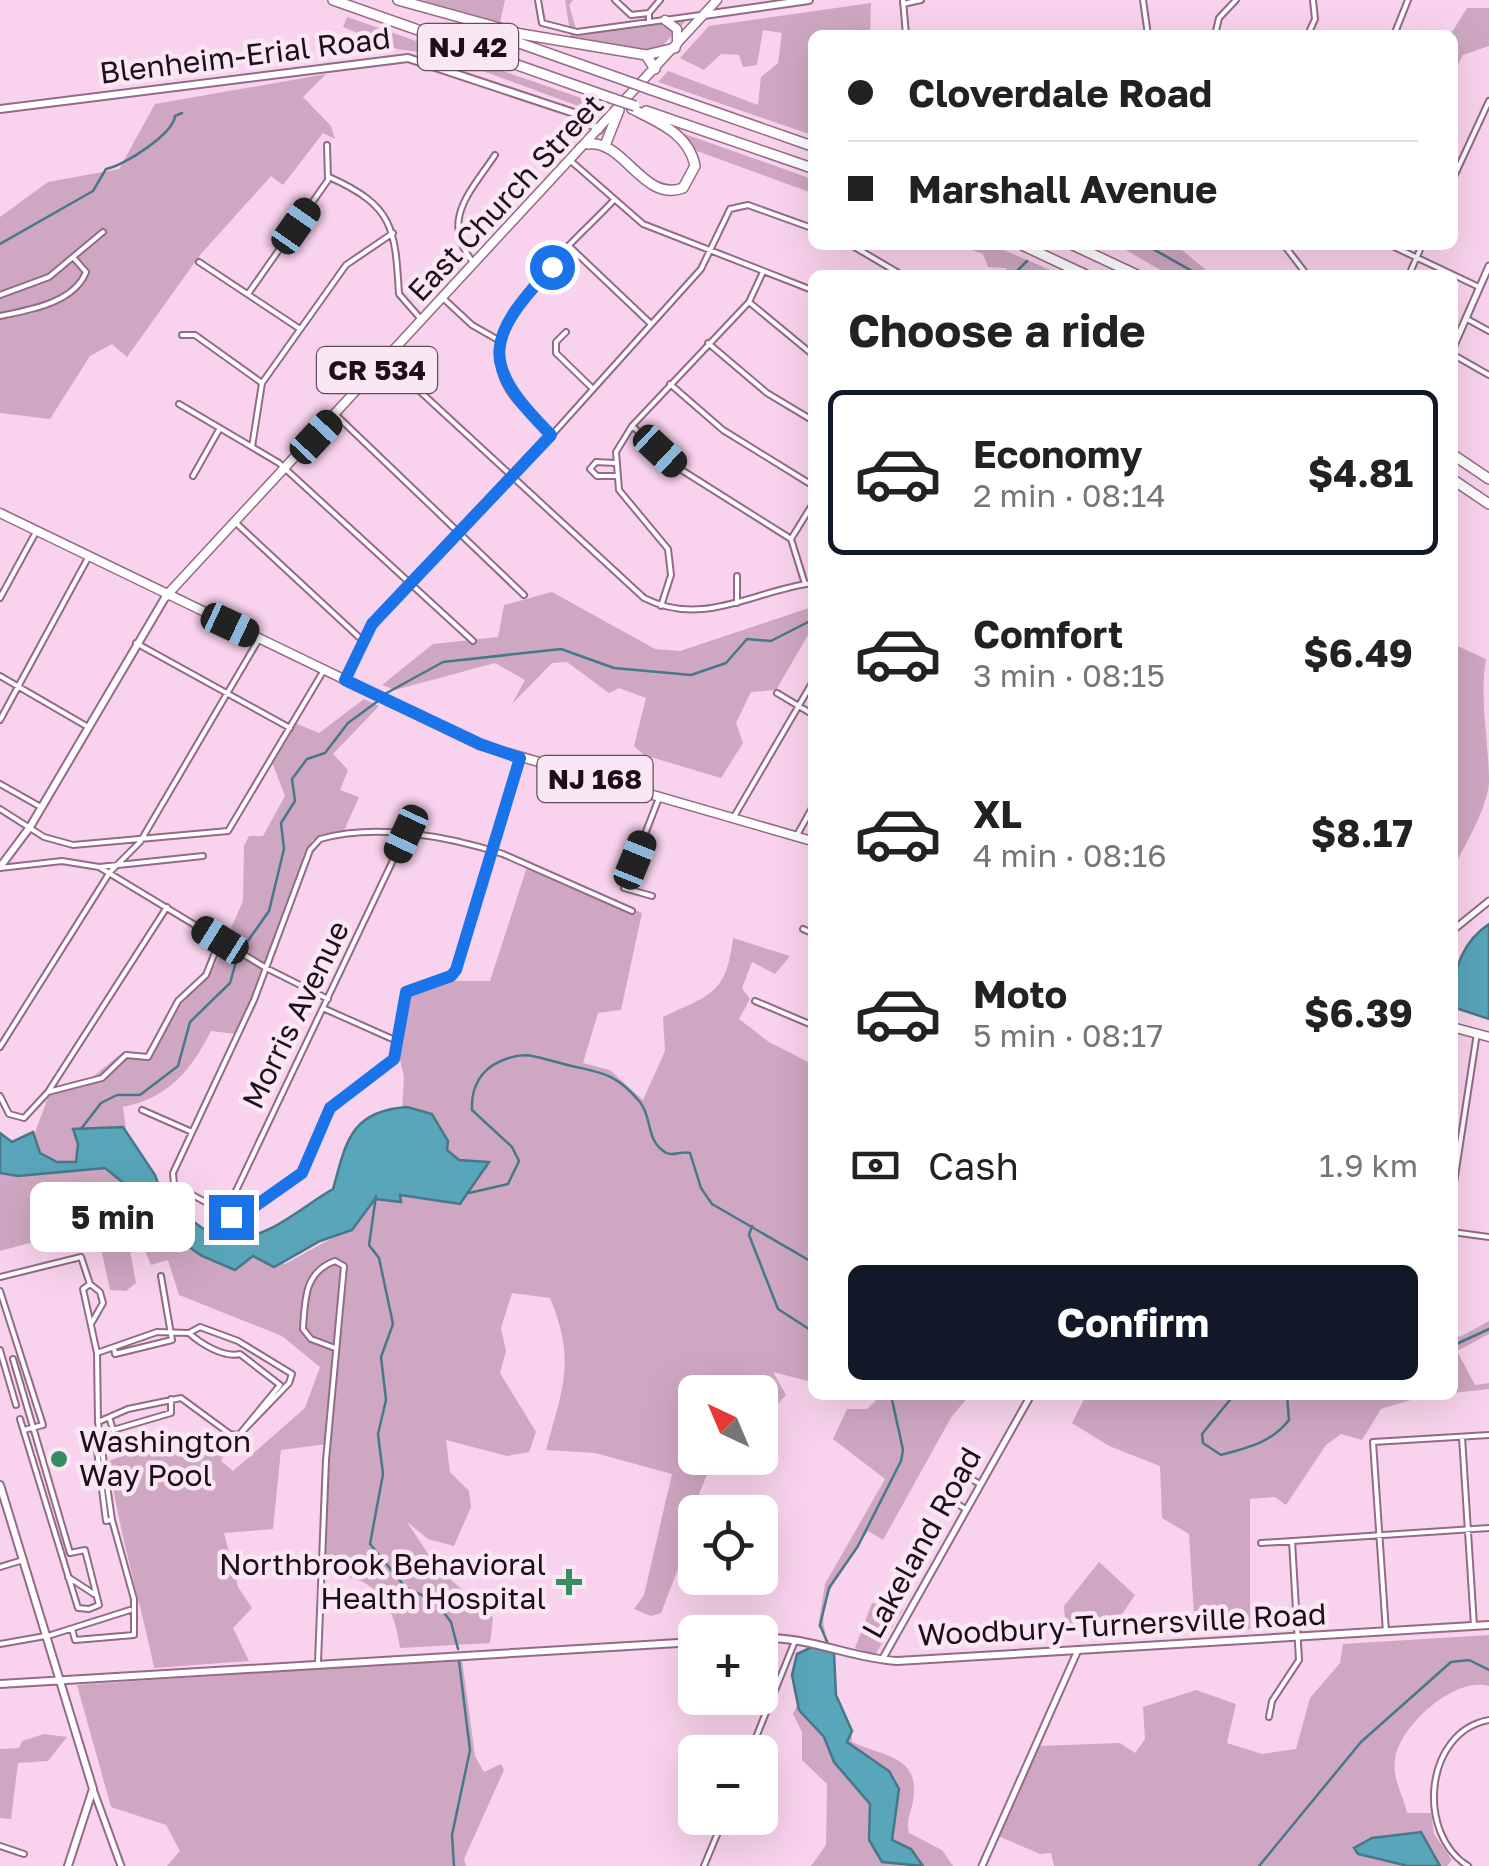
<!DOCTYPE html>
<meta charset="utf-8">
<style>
:root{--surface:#fff;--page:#f6f6f6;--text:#222;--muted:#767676;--line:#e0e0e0;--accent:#111827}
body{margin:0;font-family:"Golos Text",sans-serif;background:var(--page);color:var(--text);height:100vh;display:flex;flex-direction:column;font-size:38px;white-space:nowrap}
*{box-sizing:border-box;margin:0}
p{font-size:32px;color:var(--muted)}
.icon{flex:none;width:55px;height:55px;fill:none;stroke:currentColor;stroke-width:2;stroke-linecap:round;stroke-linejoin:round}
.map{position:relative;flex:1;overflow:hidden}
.panel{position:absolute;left:808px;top:270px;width:650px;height:1130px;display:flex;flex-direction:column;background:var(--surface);border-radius:15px;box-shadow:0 10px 40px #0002}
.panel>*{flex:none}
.hud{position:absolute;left:808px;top:30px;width:650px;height:220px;border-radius:15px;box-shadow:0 10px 40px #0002;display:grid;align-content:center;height:220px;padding:0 40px;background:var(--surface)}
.needle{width:65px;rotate:316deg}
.buttons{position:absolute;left:678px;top:1375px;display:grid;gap:20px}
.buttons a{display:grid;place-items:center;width:100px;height:100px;border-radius:15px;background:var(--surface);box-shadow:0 10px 40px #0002;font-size:50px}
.end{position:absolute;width:45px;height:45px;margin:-22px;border:12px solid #1a73e8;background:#fff;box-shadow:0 0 0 5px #fff}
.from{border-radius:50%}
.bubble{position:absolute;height:70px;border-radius:15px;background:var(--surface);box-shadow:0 10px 40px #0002;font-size:32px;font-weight:700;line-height:70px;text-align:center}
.car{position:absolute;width:30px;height:60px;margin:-30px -15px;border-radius:12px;box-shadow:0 0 8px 2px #0007;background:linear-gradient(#222 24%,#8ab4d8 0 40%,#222 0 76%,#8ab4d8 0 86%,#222 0)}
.hud b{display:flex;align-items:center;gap:35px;height:95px;font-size:38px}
.hud b+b{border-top:2px solid var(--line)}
.hud i{width:25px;height:25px;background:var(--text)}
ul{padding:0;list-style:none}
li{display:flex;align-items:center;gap:30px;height:165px;margin:0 20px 15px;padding:0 20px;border:5px solid transparent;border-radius:15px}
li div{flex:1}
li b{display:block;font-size:38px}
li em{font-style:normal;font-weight:700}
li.on{border-color:var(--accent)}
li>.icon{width:90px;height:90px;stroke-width:1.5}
h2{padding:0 40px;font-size:45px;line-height:120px}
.pay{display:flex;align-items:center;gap:25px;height:110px;padding:0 40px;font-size:38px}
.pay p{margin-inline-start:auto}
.primary-button{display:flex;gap:20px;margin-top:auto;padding:20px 40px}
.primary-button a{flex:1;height:115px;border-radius:15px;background:var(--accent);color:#fff;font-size:40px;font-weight:700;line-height:115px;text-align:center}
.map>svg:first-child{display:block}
</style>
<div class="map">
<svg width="1489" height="1866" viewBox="0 0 1489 1866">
<rect width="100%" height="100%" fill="#f9d3ed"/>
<path fill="#cfa7c2" d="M 422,0 L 505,0 L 499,27 Z
M 565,0 L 573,0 L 569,5 L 578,36 L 689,17 L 655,54 L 647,49 L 571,39 Z
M 871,3 L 870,35 L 812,35 L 812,135 L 658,82 L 668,71 L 758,105 L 761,77 L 778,63 L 782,33 L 763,30 L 757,65 L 743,67 L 739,55 L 721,54 L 704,70 L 680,58 L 709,26 Z
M 1467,8 L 1489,8 L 1489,46 L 1463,55 L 1453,75 L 1450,35 Z
M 347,17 L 607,107 L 600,114 L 439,55 L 397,49 L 343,27 Z
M 326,74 L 303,97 L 331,126 L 335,139 L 323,133 L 283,185 L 271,176 L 200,255 L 127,357 L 112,344 L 90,356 L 50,419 L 0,413 L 0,217 L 48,182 L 119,169 L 155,104 Z
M 679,132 L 812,179 L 812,193 L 697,151 Z
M 957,245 L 992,245 L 1062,275 L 1020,270 L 1007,275 L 1006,268 L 988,267 L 983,254 Z
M 1105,245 L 1176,245 L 1206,270 L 1258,270 L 1260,275 L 1169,275 L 1124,249 Z
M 552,592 L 655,649 L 680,651 L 809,608 L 812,628 L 776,690 L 751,692 L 736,723 L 743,743 L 721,778 L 644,755 L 634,746 L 646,698 L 619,688 L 609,693 L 567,662 L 552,663 L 512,704 L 525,680 L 495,663 L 395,690 L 382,685 L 433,644 L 498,637 L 504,605 Z
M 1453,644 L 1486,659 C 1479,700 1489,740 1489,783 C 1486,812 1465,844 1453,869 Z
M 364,699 L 379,706 L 333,754 L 348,770 L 340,790 L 359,797 L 342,835 L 312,840 L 270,962 L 236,1034 L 211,1031 C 191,1070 169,1098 123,1107 L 126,1130 L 163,1229 L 285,1264 L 336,1236 L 375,1199 L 399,1195 L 459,1160 L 446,1150 L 432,1114 L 402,1108 L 404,1077 L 394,1033 L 402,998 L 451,981 L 490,981 L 528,864 L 642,913 L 621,1010 L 598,1013 L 583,1063 L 610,1070 L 643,1100 L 665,1051 L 663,1017 C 711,994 726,995 733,938 L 790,956 L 775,974 L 752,962 L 742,988 L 750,999 L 739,1019 L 769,1042 L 812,1064 L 812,1382 L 773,1372 L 786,1395 L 767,1416 L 760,1415 L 760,1392 L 695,1392 L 695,1458 L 714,1458 L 682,1535 L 683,1556 L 661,1613 L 651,1616 L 634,1609 L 644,1595 L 672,1474 L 595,1453 L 546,1450 C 563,1387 576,1361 550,1298 L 512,1293 L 501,1328 L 506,1351 L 500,1373 L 536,1432 L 529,1452 L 507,1456 L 446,1440 L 450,1472 L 469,1491 L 471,1507 L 454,1546 L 428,1539 L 407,1522 L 437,1567 L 493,1618 L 490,1643 L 400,1648 C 393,1598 373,1574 321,1574 L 327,1444 L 281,1450 L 273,1529 L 224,1533 L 238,1587 L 252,1608 L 233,1628 L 249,1661 L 154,1668 C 140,1598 118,1531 109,1461 L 181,1434 L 224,1456 L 221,1461 L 233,1471 L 305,1408 L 320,1367 L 282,1336 L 179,1295 L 168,1260 L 151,1265 L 143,1246 L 130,1251 L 136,1283 L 126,1291 L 110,1290 L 96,1225 L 0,1251 L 0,1173 L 19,1175 L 49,1095 L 89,1080 L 123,1052 L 150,1060 L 164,1024 L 215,965 L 243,901 L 244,846 L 249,836 L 263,836 L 285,796 L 272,762 L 295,723 L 319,733 Z
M 1489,1321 L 1489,1334 L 1457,1351 L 1475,1385 L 1489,1383 L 1489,1389 L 1453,1393 L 1453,1333 L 1460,1337 Z
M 881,1395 L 970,1395 L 952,1416 L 883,1540 L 868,1531 C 850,1559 813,1600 826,1634 L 818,1627 L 825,1584 L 885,1479 L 833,1439 L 847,1409 L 867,1409 Z
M 1086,1395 L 1427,1395 L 1381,1409 L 1362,1440 L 1341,1434 L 1326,1445 L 1286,1505 L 1275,1497 L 1250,1499 L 1250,1629 L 1195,1632 L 1189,1534 L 1162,1518 L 1160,1466 L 1109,1446 L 1072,1423 Z
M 1099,1562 L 1135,1595 L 1107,1636 L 1086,1637 L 1065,1619 L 1064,1606 Z
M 872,1603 L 903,1609 L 875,1655 L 855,1648 Z
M 1489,1635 L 1489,1686 C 1454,1676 1400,1726 1395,1759 C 1392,1779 1403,1794 1407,1813 L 1431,1813 L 1434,1834 L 1452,1860 L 1447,1866 L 1054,1866 L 1051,1853 L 1040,1854 L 998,1836 L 1038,1746 L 1120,1743 L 1135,1753 L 1145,1739 L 1143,1707 L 1196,1690 L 1236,1704 L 1227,1743 L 1262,1754 L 1296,1749 L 1310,1698 L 1340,1663 L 1343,1644 Z
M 462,1659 L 475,1756 L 484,1772 L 501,1764 L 504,1770 L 464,1859 L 466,1866 L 167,1866 L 180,1851 L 166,1825 L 111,1807 L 77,1685 Z
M 798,1703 L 825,1740 L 852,1733 L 852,1742 C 883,1757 921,1755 913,1801 C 911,1814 906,1819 909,1833 L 942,1850 L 953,1866 L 811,1866 L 826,1845 L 827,1784 L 802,1760 L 802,1732 L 793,1714 Z
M 44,1734 L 67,1737 L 48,1761 L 18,1763 L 11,1819 L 0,1818 L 0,1749 L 19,1748 L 22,1741 Z"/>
<path fill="#59a5ba" stroke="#47788a" stroke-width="2.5" d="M 1489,924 L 1489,1019 L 1453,1007 C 1452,974 1460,943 1489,924 Z
M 407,1107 L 432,1114 L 448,1141 L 447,1150 L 459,1160 L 489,1162 L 460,1204 L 400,1195 L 401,1202 L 375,1199 L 352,1230 L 320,1241 L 274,1267 L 253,1256 L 235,1270 L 202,1256 L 163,1229 L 149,1215 L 142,1198 L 105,1168 L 18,1176 L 0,1173 L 0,1133 L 12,1142 L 33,1132 L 40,1153 L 57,1162 L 76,1162 L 78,1144 L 73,1129 L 123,1127 L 155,1175 L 164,1200 L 224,1244 L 234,1236 C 262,1244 307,1203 333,1189 C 346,1144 349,1111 407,1107 Z
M 812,1647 L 834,1653 L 836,1695 L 852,1731 L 847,1742 L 889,1771 L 899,1789 L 892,1840 L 911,1849 L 923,1866 L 882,1862 L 869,1840 L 870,1804 L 834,1762 L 824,1737 L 799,1710 L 792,1675 L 797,1654 Z
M 1421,1832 L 1440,1866 L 1408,1866 L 1358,1854 L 1354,1848 L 1372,1838 Z"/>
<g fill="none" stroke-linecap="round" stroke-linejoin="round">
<path stroke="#47788a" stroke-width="2.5" d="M 0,244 L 93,191 L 106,169 C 124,166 173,134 175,116 L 182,113
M 1146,245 L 1199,275
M 1013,275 L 1027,261
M 383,695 L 443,662 L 561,649 L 614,668 L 691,675 L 726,663 L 747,639 L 771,641 L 810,621
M 81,1129 L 101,1103 L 117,1095 L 140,1095 L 178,1066 L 190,1022 L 230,983 L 238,955 L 269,911 L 284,849 L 281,823 L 295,801 L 292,779 L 307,759 L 325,753 L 348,723 L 378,701
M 469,1193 L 508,1184 L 519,1161 L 512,1147 L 472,1110 C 471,1088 480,1070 501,1061 C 526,1050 535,1057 560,1063 C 596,1073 613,1069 640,1102 C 652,1117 646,1137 662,1150 C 672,1159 679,1150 690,1153 L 701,1188 L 712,1204 L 812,1262
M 376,1196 L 369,1245 L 379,1258 L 393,1324 L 381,1357 L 386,1400 L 378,1434 L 383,1474 L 370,1544 L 406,1588 L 435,1601 L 451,1622 L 458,1649
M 752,1226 L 749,1235 L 778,1309 L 812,1331
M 1452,1346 L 1489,1329
M 1234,1395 L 1202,1434 L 1203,1443 L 1221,1455 C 1247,1448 1271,1443 1289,1420 L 1287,1395
M 1310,1395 L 1327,1395
M 828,1644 L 820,1625 L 829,1588 L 858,1546 L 901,1461 L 903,1450 L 891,1395
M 454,1866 L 452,1835 L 470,1750 L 459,1661
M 1259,1866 L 1361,1742 L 1451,1662 L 1469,1660 L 1489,1670"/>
<g stroke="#946a87" stroke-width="8">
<path id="minor" d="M 538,0 L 542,23 L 577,32 L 701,15
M 615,0 L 631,15 L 649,13
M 903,0 L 906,35
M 1143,0 L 1148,35
M 903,4 L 921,0
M 649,22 L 649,13 L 660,0
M 1310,30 L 1315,19 L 1313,0
M 1215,35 L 1219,18 L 1236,0
M 1394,35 L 1408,0
M 572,162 L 643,224 L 812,290
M 329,177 C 394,206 395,228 399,294 L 420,318
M 1452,181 L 1489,101
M 851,245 L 902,275
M 1284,245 L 1307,275
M 1390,245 L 1479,287
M 570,247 L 650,323
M 199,262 L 300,329
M 473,262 C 439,221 471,191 495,155
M 1409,275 L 1422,245
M 248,294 L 328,180 L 327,145
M 0,295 L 49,277 L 103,232
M 444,299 L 472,325 L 500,341
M 749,302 L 812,354
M 0,316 C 29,310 74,303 86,272 L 73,257
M 1467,319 L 1489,331
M 566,332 L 556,342 L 556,353 L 591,387
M 182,335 L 195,335 L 262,383
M 708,343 L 767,393 L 812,420
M 1452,354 L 1489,375
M 386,360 L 644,598 C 703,628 753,591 812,583
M 670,384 L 723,430 L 812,485
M 179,404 L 279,463 L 473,641
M 336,415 L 524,595
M 632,426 L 680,469 L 791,539
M 551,435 C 536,419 515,404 505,383 C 476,321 575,242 613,201
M 252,447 L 262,383 L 346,265 L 393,233
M 615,463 L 596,462 L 590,469 L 597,476 L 615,476
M 193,476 L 220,428
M 236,523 L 361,639
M 737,576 L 737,603
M 805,584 L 791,539 L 812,505
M 0,598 L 36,532
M 661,606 L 671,575 L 668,549 L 619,490 L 616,452 L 632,426 L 749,302 L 763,272
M 136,643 L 290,728
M 0,676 L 88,727
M 345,679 L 372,624 L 524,466 L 701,269 L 730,209 L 748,205 L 812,228
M 777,693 L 812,714
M 0,720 L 89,556
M 520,758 L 497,831 L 491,851 L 456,970 L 454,973 L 406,992 L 394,1059 L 330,1108 L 302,1173 L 235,1218 L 174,1185 L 173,1173 L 254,1000 L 310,850 L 320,839 C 376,823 448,836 503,854 L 632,911
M 0,784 L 39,806
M 0,809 L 44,837 L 73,845 L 228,831 L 324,670
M 735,815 L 812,683
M 796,837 L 812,808
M 99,867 L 266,968 L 328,999
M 0,868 L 62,861 L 99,867 L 203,856
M 652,896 L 624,888 L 659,798
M 803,929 L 812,933
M 755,1001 L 812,1025
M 325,1009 L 397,1041
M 0,1047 L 110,872 L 140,842 L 259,639
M 48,1092 L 167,907
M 0,1096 L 9,1114 L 24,1118 L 48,1092 L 102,1078 L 126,1055 L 148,1057 L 178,1001 L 206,975 L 220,940
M 142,1110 L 192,1132
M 1452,1196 L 1477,1033
M 225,1214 L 405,835
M 1452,1232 L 1489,1237
M 0,1277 L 81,1257 L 90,1284 L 83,1289 L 97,1353 L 98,1422 L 112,1520 L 134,1599 L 134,1635 L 75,1640 L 72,1629
M 90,1284 L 100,1292 L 103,1303 L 91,1324
M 0,1291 L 43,1425 L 24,1430
M 189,1333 C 201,1344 224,1358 240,1354 L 280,1385 L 239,1435
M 114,1347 L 115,1354 L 172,1340 L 161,1276
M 0,1350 L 16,1405
M 97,1353 L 157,1332 L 189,1333 L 200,1327 L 238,1341 L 292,1374 L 289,1383 L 239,1435 L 230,1434 L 181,1398 L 128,1409 L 98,1422
M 13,1359 L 70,1553 L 85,1550 L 99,1605 L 89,1609
M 20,1419 L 78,1608 L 89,1609
M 110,1420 L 113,1430 L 171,1413 L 171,1399
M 1462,1437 L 1474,1626
M 102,1442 L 96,1442 L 106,1521 L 110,1520
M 971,1479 L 980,1484
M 957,1504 L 966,1509
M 1261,1543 L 1489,1528
M 0,1567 L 23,1560
M 68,1577 L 94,1594
M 1386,1632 L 1373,1442 L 1489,1435
M 0,1644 L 51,1635 L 130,1610
M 318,1662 L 326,1460 L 344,1266 L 335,1261 C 304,1272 305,1300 303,1329 L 311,1339 L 335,1348
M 1269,1717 L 1272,1701 L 1299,1660 L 1292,1541
M 750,1752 L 795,1641
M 0,1846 L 24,1854
M 704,1866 L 724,1818
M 1468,1866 C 1416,1834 1424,1732 1489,1720"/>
</g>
<g stroke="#946a87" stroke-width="9">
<path id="tertiary" d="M 1452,350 L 1489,266
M 1452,931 L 1489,901
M 883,1658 L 1031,1395
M 93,1789 L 121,1866
M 982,1866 L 1078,1650"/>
</g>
<g stroke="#946a87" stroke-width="10">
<path id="secondary" d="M 704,15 L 809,0
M 0,109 L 408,58 L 577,114 L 599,130
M 0,867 L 30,827 L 166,596
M 0,1485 L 93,1789 L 68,1866
M 760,1638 C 809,1636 849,1658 897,1661 L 1489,1625
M 0,1684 L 695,1642"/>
</g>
<g stroke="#946a87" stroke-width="11">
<path id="primary" d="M 665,20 L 677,29 L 677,44
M 0,513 L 480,745 L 812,841
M 166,596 L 717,0
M 1452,1027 L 1489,1037"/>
</g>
<g stroke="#946a87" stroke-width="12">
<path id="motorway" d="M 333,0 L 614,99
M 398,0 L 521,34 L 646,55 L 655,69
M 471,26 L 624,80
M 646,55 L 675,48
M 649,89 L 812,146
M 646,111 L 812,168
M 606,143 L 619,110
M 588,144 C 624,139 643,203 683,188 L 695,166 C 689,134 658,122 632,109
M 1022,245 L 1086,275
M 1073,245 L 1137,275
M 1452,454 L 1489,479
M 1452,479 L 1489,504"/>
</g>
<use href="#minor" stroke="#fff" stroke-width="4"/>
<use href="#tertiary" stroke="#fff" stroke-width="5"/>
<use href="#secondary" stroke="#fff" stroke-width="6"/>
<use href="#primary" stroke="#fff" stroke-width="8"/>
<use href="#motorway" stroke="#fff" stroke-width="9"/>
<g stroke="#946a87" stroke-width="12" stroke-linecap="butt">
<path id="motorway-bridge" d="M 624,80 L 649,89
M 614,99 L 635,106"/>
</g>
<use href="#motorway-bridge" stroke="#fff" stroke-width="9"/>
</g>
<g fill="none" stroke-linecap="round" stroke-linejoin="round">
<path stroke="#1a73e8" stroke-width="12" d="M 231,1217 L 244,1214 L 302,1173 L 330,1108 L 394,1059 L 406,992 L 451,976 L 456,970 L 520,758 L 480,744 L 345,680 L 372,624 L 551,435 C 479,363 485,339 552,267"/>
</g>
<g fill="#368d61" stroke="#fae7f4" stroke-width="4">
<circle cx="59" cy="1459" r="10"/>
<path d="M564 1567h10v10h10v10h-10v10h-10v-10h-10v-10h10z"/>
</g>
<g text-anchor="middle" stroke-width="9" stroke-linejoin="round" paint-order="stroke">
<g fill="#fae7f4" stroke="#604f5b" stroke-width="2.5">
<rect x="418" y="24" width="100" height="46" rx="8"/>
<rect x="317" y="347" width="120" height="46" rx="8"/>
<rect x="537.5" y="756" width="115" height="46" rx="8"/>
</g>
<g font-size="28" font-weight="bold" fill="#1e0e19">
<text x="468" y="57">NJ 42</text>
<text x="377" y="380">CR 534</text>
<text x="595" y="789">NJ 168</text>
</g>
<g font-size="30" fill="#1e0e19" stroke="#fae7f4">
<text transform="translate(245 56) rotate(-7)" y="10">Blenheim-Erial Road</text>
<text transform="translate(506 198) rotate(-47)" y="10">East Church Street</text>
<text transform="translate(296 1015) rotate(-64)" y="10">Morris Avenue</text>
<text transform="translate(922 1543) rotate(-61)" y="10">Lakeland Road</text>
<text transform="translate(1122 1625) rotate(-3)" y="10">Woodbury-Turnersville Road</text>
</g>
<g font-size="30" fill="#1e0e19" stroke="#fae7f4" text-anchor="start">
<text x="79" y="1452">Washington<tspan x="79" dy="34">Way Pool</tspan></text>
<text x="546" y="1575" text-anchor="end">Northbrook Behavioral<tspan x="546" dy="34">Health Hospital</tspan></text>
</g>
</g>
</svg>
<div class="buttons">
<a><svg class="needle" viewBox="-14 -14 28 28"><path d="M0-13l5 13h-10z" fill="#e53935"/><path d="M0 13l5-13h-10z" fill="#767676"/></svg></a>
<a><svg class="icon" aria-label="locate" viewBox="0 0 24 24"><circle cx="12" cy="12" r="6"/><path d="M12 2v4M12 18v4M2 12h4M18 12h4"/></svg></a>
<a>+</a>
<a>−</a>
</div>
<i class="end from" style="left:552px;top:267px"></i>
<i class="end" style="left:231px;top:1217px"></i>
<div class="bubble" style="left:30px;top:1182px;width:165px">5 min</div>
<i class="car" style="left:296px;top:226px;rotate:35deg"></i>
<i class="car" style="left:316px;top:437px;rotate:43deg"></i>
<i class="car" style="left:660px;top:451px;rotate:133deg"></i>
<i class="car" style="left:230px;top:625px;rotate:115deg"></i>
<i class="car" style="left:406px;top:834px;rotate:205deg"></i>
<i class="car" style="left:635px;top:860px;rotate:22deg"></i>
<i class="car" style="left:220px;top:940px;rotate:302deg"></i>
<div class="hud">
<b><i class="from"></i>Cloverdale Road</b>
<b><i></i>Marshall Avenue</b>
</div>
<section class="panel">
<h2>Choose a ride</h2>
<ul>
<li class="on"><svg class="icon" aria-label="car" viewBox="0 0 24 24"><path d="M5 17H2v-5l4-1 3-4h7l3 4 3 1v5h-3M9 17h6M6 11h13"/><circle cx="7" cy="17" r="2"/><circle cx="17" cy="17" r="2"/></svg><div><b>Economy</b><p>2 min · 08:14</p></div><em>$4.81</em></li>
<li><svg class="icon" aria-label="car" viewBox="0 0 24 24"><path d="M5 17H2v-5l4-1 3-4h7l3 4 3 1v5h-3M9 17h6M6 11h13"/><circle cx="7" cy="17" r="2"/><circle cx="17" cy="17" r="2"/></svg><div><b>Comfort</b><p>3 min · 08:15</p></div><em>$6.49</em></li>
<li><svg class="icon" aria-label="car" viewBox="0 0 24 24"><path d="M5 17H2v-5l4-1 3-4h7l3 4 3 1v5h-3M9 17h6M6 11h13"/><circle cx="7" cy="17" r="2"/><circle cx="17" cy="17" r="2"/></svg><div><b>XL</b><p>4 min · 08:16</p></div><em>$8.17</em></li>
<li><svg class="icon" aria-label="car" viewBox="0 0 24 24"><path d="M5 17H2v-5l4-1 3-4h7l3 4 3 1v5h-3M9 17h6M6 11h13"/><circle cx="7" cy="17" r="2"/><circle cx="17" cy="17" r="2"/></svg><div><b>Moto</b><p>5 min · 08:17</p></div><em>$6.39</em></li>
</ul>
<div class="pay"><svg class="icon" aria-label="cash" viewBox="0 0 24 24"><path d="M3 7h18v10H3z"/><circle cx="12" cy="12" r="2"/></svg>Cash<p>1.9 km</p></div>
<div class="primary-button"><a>Confirm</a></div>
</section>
</div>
